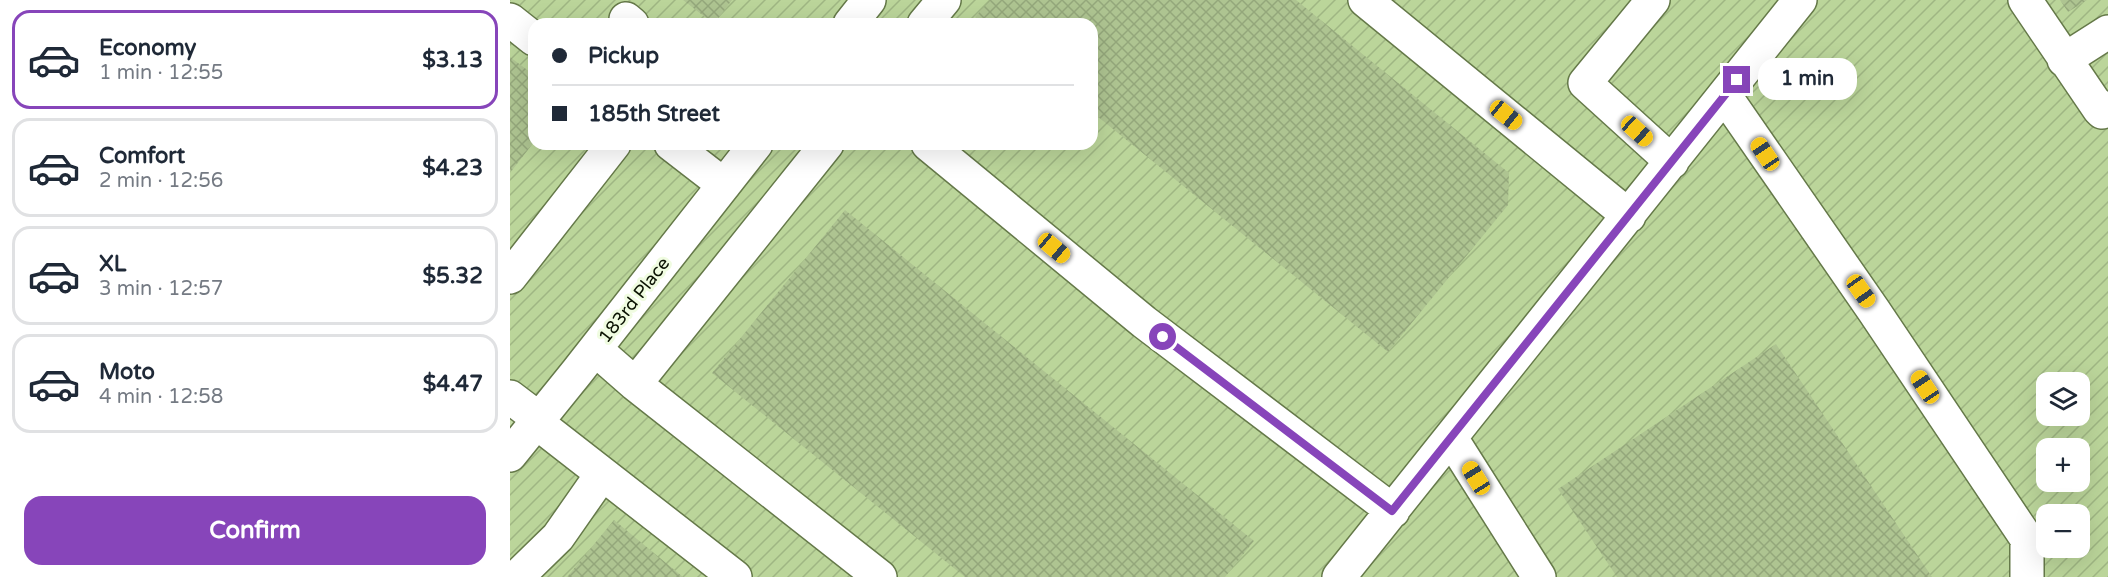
<!DOCTYPE html>
<meta charset="utf-8">
<style>
:root{--surface:#fff;--page:#f6f6f7;--text:#1f2937;--muted:#747a83;--line:#e0e1e3;--accent:#8745ba}
body{margin:0;font-family:"Varela Round",sans-serif;background:var(--page);color:var(--text);height:100vh;display:flex;flex-direction:column;font-size:22px;white-space:nowrap}
*{box-sizing:border-box;margin:0}
p{font-size:20px;color:var(--muted)}
.icon{flex:none;width:33px;height:33px;fill:none;stroke:currentColor;stroke-width:2;stroke-linecap:round;stroke-linejoin:round}
.map{position:relative;flex:1;overflow:hidden}
.sheet{display:flex;flex-direction:column;background:var(--surface);width:510px}
.sheet>*{flex:none}
.banner{position:absolute;left:18px;top:18px;width:570px;height:132px;border-radius:18px;box-shadow:0 6px 24px #0002;display:grid;align-content:center;height:132px;padding:0 24px;background:var(--surface)}
.buttons{position:absolute;left:1526px;top:372px;display:grid;gap:12px}
.buttons a{display:grid;place-items:center;width:54px;height:54px;border-radius:12px;background:var(--surface);box-shadow:0 6px 24px #0002;font-size:30px}
.end{position:absolute;width:27px;height:27px;margin:-14px;border:8px solid #8745ba;background:#fff;box-shadow:0 0 0 3px #fff}
.from{border-radius:50%}
.bubble{position:absolute;height:42px;border-radius:18px;background:var(--surface);box-shadow:0 6px 24px #0002;font-size:20px;font-weight:700;line-height:42px;text-align:center}
.car{position:absolute;width:18px;height:36px;margin:-18px -9px;border-radius:8px;box-shadow:0 0 4px 2px #0007;background:linear-gradient(#f5c518 24%,#345 0 40%,#f5c518 0 76%,#345 0 86%,#f5c518 0)}
.banner b{display:flex;align-items:center;gap:21px;height:57px;font-size:22px}
.banner b+b{border-top:2px solid var(--line)}
.banner i{width:15px;height:15px;background:var(--text)}
ul{padding:10px 0 0;list-style:none}
li{display:flex;align-items:center;gap:18px;height:99px;margin:0 12px 9px;padding:0 12px;border:3px solid var(--line);border-radius:18px}
li div{flex:1}
li b{display:block;font-size:22px}
li em{font-style:normal;font-weight:700}
li.selected{border-color:var(--accent)}
li>.icon{width:54px;height:54px;stroke-width:1.5}
.cta{display:flex;gap:12px;margin-top:auto;padding:12px 24px}
.cta a{flex:1;height:69px;border-radius:18px;background:var(--accent);color:#fff;font-size:24px;font-weight:700;line-height:69px;text-align:center}
main{display:flex;flex:1;min-height:0}
.map>svg:first-child{display:block}
</style>
<main>
<section class="sheet">
<ul>
<li class="selected"><svg class="icon" aria-label="car" viewBox="0 0 24 24"><path d="M5 17H2v-5l4-1 3-4h7l3 4 3 1v5h-3M9 17h6M6 11h13"/><circle cx="7" cy="17" r="2"/><circle cx="17" cy="17" r="2"/></svg><div><b>Economy</b><p>1 min · 12:55</p></div><em>$3.13</em></li>
<li><svg class="icon" aria-label="car" viewBox="0 0 24 24"><path d="M5 17H2v-5l4-1 3-4h7l3 4 3 1v5h-3M9 17h6M6 11h13"/><circle cx="7" cy="17" r="2"/><circle cx="17" cy="17" r="2"/></svg><div><b>Comfort</b><p>2 min · 12:56</p></div><em>$4.23</em></li>
<li><svg class="icon" aria-label="car" viewBox="0 0 24 24"><path d="M5 17H2v-5l4-1 3-4h7l3 4 3 1v5h-3M9 17h6M6 11h13"/><circle cx="7" cy="17" r="2"/><circle cx="17" cy="17" r="2"/></svg><div><b>XL</b><p>3 min · 12:57</p></div><em>$5.32</em></li>
<li><svg class="icon" aria-label="car" viewBox="0 0 24 24"><path d="M5 17H2v-5l4-1 3-4h7l3 4 3 1v5h-3M9 17h6M6 11h13"/><circle cx="7" cy="17" r="2"/><circle cx="17" cy="17" r="2"/></svg><div><b>Moto</b><p>4 min · 12:58</p></div><em>$4.47</em></li>
</ul>
<div class="cta"><a>Confirm</a></div>
</section>
<div class="map">
<svg width="1598" height="577" viewBox="0 0 1598 577">
<defs>
<pattern id="industrial-furrows" width="10" height="10" patternUnits="userSpaceOnUse" patternTransform="scale(1.5)"><rect width="10" height="10" fill="#bbd59a"/><path d="M-1 1l2-2M0 10L10 0M9 11l2-2" fill="none" stroke="#9fb683"/></pattern>
<pattern id="building-cross-hatch" width="8" height="8" patternUnits="userSpaceOnUse" patternTransform="scale(1.5)"><rect width="8" height="8" fill="#aec491"/><path d="M0 0l8 8M0 8l8-8" fill="none" stroke="#94a77b"/></pattern>
</defs>
<rect width="100%" height="100%" fill="#c8dfab"/>
<path fill="url(#industrial-furrows)" fill-rule="evenodd" d="M 0,0 L 1598,0 L 1598,577 L 0,577 L 0,443 L 17,423 L 0,411 ZM 24,24 L 582,24 L 582,144 L 24,144 ZM 1536,382 L 1569,382 L 1569,416 L 1536,416 ZM 1536,448 L 1569,448 L 1569,482 L 1536,482 ZM 1536,514 L 1569,514 L 1569,548 L 1536,548 Z"/>
<path fill="url(#building-cross-hatch)" d="M 173,0 L 222,0 L 204,24 Z
M 480,0 L 786,0 L 999,173 L 998,205 L 878,352 L 582,112 L 582,24 L 474,24 L 465,17 Z
M 1550,0 L 1577,0 L 1558,12 Z
M 0,57 L 24,75 L 24,142 L 0,173 Z
M 335,210 L 744,541 L 715,577 L 455,577 L 202,373 Z
M 1266,344 L 1422,577 L 1107,577 L 1048,489 Z
M 104,520 L 173,577 L 57,577 Z"/>
<g fill="none" stroke-linecap="round" stroke-linejoin="round">
<g stroke="#657949" stroke-width="36">
<path id="minor" d="M 855,0 L 1119,216
M 1143,0 L 1075,83 L 1162,162
M 1515,0 L 1589,109 L 1592,112 L 1598,108
M 116,19 L 122,24
M 0,20 L 24,39
M 340,24 L 359,0
M 414,24 L 434,0
M 1554,60 L 1598,32
M 1215,96 L 1364,311 L 1517,539 L 1517,577
M 161,144 L 214,185
M 418,144 L 634,322 L 883,511
M 0,277 L 104,144
M 85,349 L 125,384 L 370,577
M 125,384 L 317,144
M 0,397 L 29,419
M 26,422 L 225,577
M 941,438 L 1029,577
M 0,455 L 67,372 L 246,144
M 7,577 L 48,537 L 92,474
M 829,577 L 1290,0"/>
</g>
<use href="#minor" stroke="#fff" stroke-width="33"/>
</g>
<g fill="none" stroke-linecap="round" stroke-linejoin="round">
<path stroke="#8745ba" stroke-width="8" d="M 653,337 L 882,511 L 1227,80"/>
</g>
<g text-anchor="middle" stroke-width="6" stroke-linejoin="round" paint-order="stroke">
<g font-size="18" fill="#0a1202" stroke="#f0fce1">
<text transform="translate(124 300) rotate(-52)" y="6">183rd Place</text>
</g>
</g>
</svg>
<div class="buttons">
<a><svg class="icon" aria-label="layers" viewBox="0 0 24 24"><path d="M12 4l9 5-9 5-9-5zM3 14l9 5 9-5"/></svg></a>
<a>+</a>
<a>−</a>
</div>
<i class="end from" style="left:653px;top:337px"></i>
<i class="end" style="left:1227px;top:80px"></i>
<div class="bubble" style="left:1248px;top:58px;width:99px">1 min</div>
<i class="car" style="left:996px;top:115px;rotate:129deg"></i>
<i class="car" style="left:1127px;top:131px;rotate:132deg"></i>
<i class="car" style="left:1255px;top:154px;rotate:326deg"></i>
<i class="car" style="left:544px;top:248px;rotate:130deg"></i>
<i class="car" style="left:1351px;top:291px;rotate:145deg"></i>
<i class="car" style="left:1415px;top:387px;rotate:326deg"></i>
<i class="car" style="left:966px;top:478px;rotate:328deg"></i>
<div class="banner">
<b><i class="from"></i>Pickup</b>
<b><i></i>185th Street</b>
</div>
</div>
</main>
